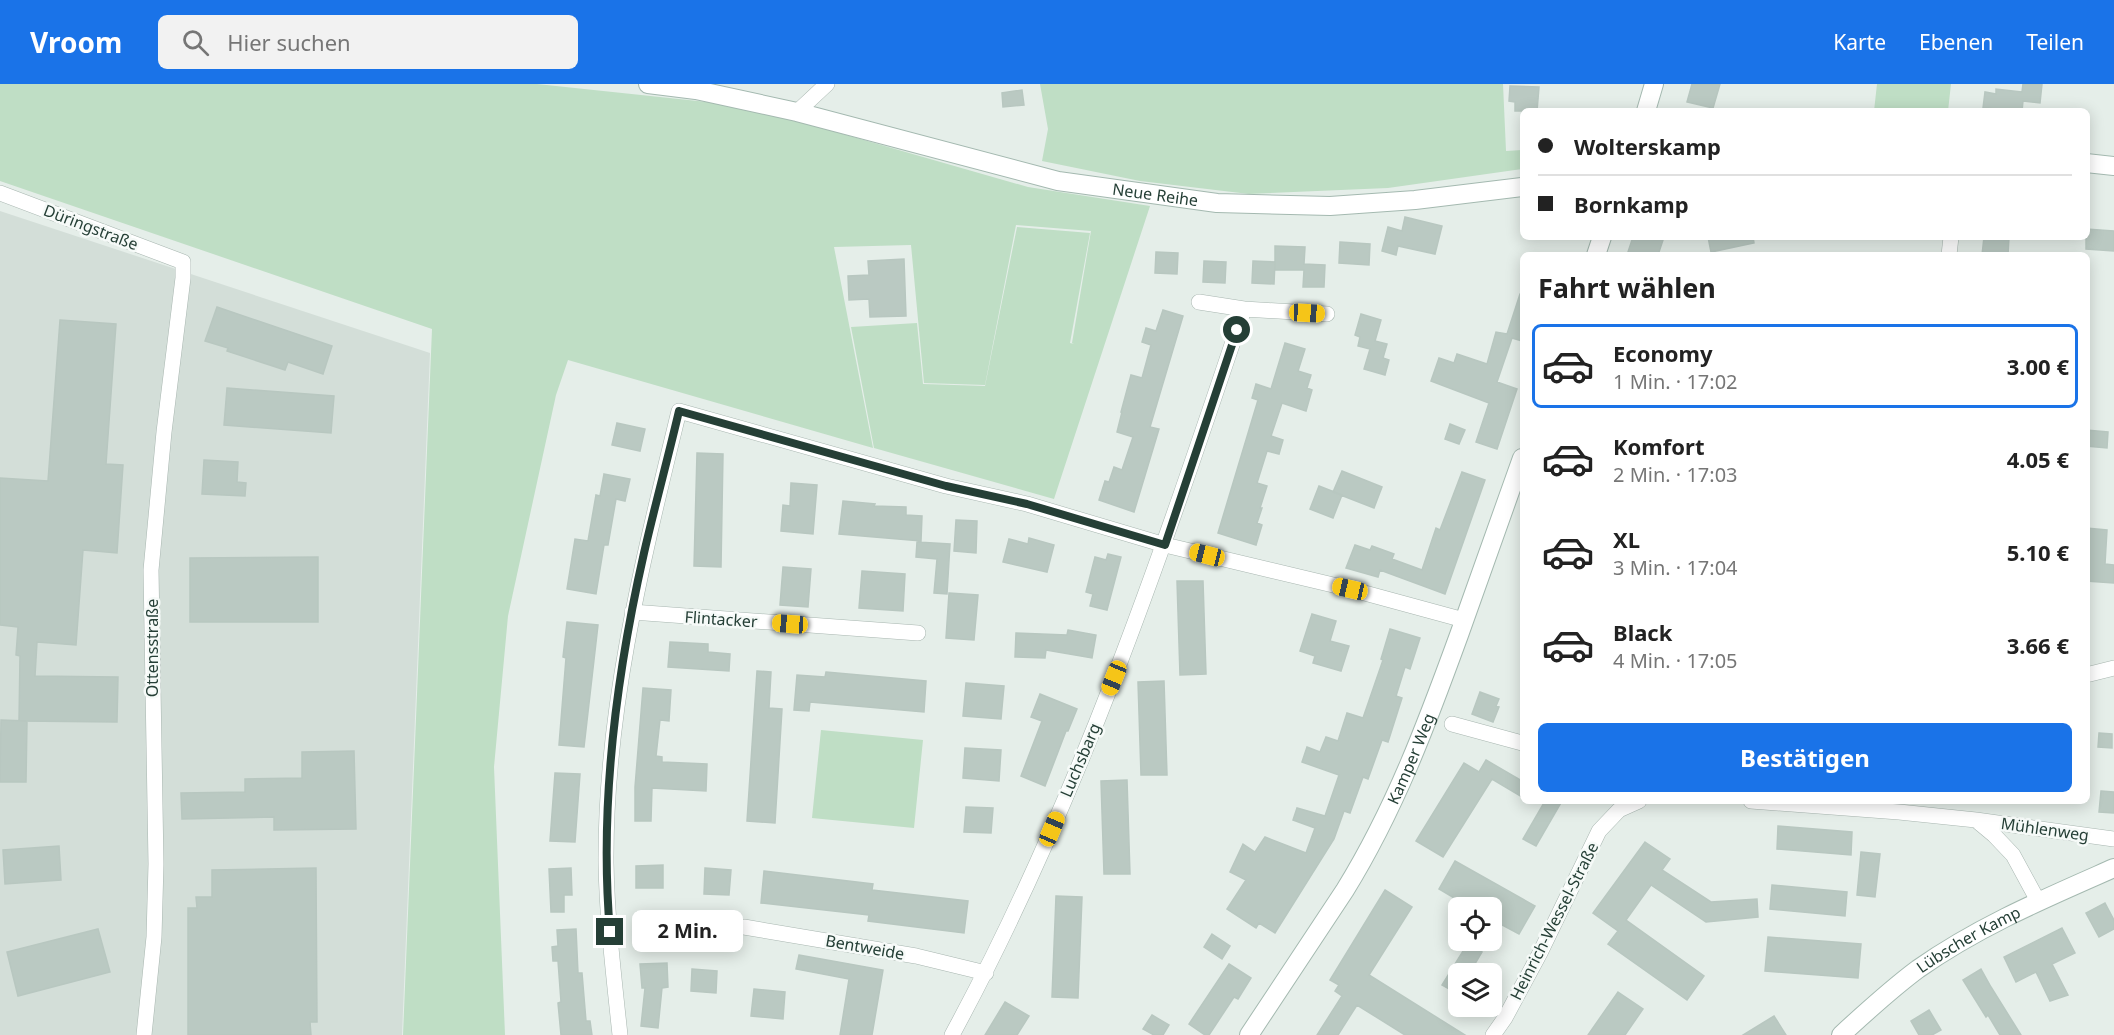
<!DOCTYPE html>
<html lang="de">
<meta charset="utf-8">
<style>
:root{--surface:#fff;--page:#f2f2f2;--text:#222;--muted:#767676;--line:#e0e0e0;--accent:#1a73e8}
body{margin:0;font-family:"Noto Sans",sans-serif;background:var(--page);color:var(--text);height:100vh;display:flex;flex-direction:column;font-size:22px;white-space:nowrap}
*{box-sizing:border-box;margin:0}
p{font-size:20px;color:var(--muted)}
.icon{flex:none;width:33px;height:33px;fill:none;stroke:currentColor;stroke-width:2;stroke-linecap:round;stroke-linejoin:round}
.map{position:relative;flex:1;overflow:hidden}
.side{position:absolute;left:1520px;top:168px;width:570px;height:552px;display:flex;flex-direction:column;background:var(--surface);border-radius:9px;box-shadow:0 3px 15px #0003}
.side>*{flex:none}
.guide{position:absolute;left:1520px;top:24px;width:570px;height:132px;border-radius:9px;box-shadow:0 3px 15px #0003;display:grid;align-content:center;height:132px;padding:0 18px;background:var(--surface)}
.tools{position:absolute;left:1448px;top:813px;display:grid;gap:12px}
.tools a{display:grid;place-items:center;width:54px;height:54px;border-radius:9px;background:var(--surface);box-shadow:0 3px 15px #0003;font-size:30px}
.end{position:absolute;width:27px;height:27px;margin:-14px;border:8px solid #253f36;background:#fff;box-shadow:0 0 0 3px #fff}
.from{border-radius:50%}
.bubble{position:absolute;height:42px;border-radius:9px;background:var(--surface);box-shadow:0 3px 15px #0003;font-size:20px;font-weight:700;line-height:42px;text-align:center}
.car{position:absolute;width:18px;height:36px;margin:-18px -9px;border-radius:8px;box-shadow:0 0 4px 2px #0007;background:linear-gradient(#f5c518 24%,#345 0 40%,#f5c518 0 76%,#345 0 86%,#f5c518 0)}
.guide b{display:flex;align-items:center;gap:21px;height:57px;font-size:22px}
.guide b+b{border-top:2px solid var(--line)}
.guide i{width:15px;height:15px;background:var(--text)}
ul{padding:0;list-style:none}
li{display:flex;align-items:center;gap:18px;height:84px;margin:0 12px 9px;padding:0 6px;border:3px solid transparent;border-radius:9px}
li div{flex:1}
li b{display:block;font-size:22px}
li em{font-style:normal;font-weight:700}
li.selected{border-color:var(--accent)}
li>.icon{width:54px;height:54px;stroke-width:1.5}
h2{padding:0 18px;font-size:27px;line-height:72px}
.cta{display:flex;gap:12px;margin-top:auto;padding:12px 18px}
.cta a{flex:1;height:69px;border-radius:9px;background:var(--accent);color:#fff;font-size:24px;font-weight:700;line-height:69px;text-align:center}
header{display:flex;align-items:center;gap:36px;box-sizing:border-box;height:84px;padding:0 30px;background:var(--accent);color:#fff}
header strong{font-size:28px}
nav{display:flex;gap:33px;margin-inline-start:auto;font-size:21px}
.search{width:420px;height:54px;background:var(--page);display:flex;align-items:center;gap:15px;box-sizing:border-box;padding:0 21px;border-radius:9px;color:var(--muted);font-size:22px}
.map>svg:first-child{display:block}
</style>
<header>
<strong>Vroom</strong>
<div class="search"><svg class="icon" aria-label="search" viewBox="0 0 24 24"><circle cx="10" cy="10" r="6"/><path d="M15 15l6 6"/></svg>Hier suchen</div>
<nav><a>Karte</a><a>Ebenen</a><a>Teilen</a></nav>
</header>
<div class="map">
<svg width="2114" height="951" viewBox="0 0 2114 951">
<rect width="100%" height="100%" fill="#e5eee9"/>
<path fill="#d3ded8" d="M 0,127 L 430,269 L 402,951 L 0,951 Z"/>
<path fill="#bfdec5" d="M 0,0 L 537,0 L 745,22 L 1028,103 L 1150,122 L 1054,415 L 874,364 L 851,243 L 917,239 L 923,300 L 985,302 L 1017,143 L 1090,149 L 1070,259 L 1074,260 L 1072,259 L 1091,147 L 1016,141 L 985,301 L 924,299 L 911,161 L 834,163 L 873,364 L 568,276 L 556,311 L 508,532 L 494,683 L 505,951 L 403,951 L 432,245 L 0,97 Z
M 1040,0 L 1503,0 L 1506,67 L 1522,66 L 1522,85 L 1388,104 L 1249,110 L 1140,97 L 1042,77 L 1048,45 Z
M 1877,0 L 1951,0 L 1948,27 L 1874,27 Z
M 821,646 L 923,656 L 914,744 L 812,734 Z"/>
<path fill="#bac9c2" stroke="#b8c7c0" stroke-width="1.5" d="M 1692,0 L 1720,0 L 1713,24 L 1687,18 Z
M 2023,0 L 2042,0 L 2040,19 L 2023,17 L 2022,27 L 1983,24 L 1985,8 L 1996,10 L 1996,5 L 2022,8 Z
M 1510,2 L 1539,3 L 1537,27 L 1515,27 L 1515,18 L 1509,17 Z
M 1022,6 L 1024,21 L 1003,23 L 1002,9 Z
M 1405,133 L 1442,142 L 1435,170 L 1398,162 L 1396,171 L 1382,167 L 1388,143 L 1402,147 Z
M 2086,145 L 2114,147 L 2114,167 L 2086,165 Z
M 1633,153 L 1664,153 L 1658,171 L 1627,171 Z
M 1708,153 L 1753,153 L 1754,159 L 1711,168 Z
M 1984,153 L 2009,153 L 2008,171 L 1982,171 Z
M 1340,158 L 1370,160 L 1369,181 L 1339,179 Z
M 1275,162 L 1305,163 L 1304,180 L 1325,181 L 1324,203 L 1303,203 L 1304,186 L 1275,186 Z
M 1156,168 L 1178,169 L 1177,190 L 1155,189 Z
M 904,175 L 906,232 L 870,233 L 869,215 L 849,216 L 848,192 L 869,191 L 868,177 Z
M 1204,177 L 1226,178 L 1225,199 L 1203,198 Z
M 1253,177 L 1275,178 L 1274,200 L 1252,199 Z
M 1520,210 L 1522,210 L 1522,257 L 1512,254 L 1497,298 L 1517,305 L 1497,365 L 1476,358 L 1489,319 L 1431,297 L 1439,274 L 1454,279 L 1457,270 L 1487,280 L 1496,248 L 1507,250 Z
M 217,223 L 332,262 L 323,290 L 288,278 L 285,286 L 227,267 L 228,264 L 205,257 Z
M 1163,226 L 1183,232 L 1150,343 L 1159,345 L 1134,428 L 1099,416 L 1105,397 L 1109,398 L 1114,383 L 1122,386 L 1133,353 L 1117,348 L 1122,328 L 1121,328 L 1131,291 L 1142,294 L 1151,261 L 1142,258 L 1146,244 L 1156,247 Z
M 1361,230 L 1381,236 L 1375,257 L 1387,260 L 1383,274 L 1389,276 L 1385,291 L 1364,285 L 1370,265 L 1358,262 L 1360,253 L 1355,251 Z
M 60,236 L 116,240 L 106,380 L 123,381 L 117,469 L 83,466 L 76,561 L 37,558 L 35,592 L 118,593 L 117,638 L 19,637 L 20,572 L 16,571 L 18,543 L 0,541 L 0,394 L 48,397 Z
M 1285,259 L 1305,265 L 1298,287 L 1311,291 L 1307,304 L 1312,306 L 1306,327 L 1282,319 L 1271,352 L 1283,356 L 1279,370 L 1267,367 L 1257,399 L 1267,402 L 1260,424 L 1262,424 L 1257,439 L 1262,441 L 1256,461 L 1218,449 L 1258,316 L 1252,314 L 1256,300 L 1271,305 Z
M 227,304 L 334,312 L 331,349 L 224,341 Z
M 617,339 L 645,345 L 640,367 L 612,361 Z
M 1450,340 L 1465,346 L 1459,360 L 1445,355 Z
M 2086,346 L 2108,348 L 2107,364 L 2086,362 Z
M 697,369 L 723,370 L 721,483 L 694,482 Z
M 204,376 L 238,378 L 237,398 L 246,399 L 245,412 L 202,410 Z
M 1342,387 L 1382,403 L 1374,424 L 1333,408 Z
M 1462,388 L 1485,396 L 1445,510 L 1380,486 L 1378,493 L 1346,484 L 1355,461 L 1370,466 L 1372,462 L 1394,470 L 1392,475 L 1422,486 L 1436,444 L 1440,446 Z
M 604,390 L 630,395 L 625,417 L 616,415 L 608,461 L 604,461 L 596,510 L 567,505 L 575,455 L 588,457 L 596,411 L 600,412 Z
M 791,399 L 817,401 L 813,450 L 781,447 L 783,421 L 790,422 Z
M 1319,402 L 1342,411 L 1333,434 L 1310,425 Z
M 843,417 L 875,420 L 874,422 L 906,423 L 906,431 L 922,432 L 921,457 L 839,450 Z
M 956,436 L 977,437 L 976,469 L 954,467 Z
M 2086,444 L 2107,446 L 2105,480 L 2114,481 L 2114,499 L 2086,497 Z
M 1029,454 L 1054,461 L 1047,488 L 1003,478 L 1009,455 L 1028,460 Z
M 917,458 L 950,460 L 947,510 L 934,509 L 937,475 L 916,473 Z
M 1108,470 L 1121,473 L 1107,526 L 1090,522 L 1093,510 L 1086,508 L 1095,473 L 1106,476 Z
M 318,473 L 318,538 L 190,538 L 190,474 Z
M 783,483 L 811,485 L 808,523 L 780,521 Z
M 862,487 L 905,490 L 903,527 L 859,524 Z
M 1177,497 L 1203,497 L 1206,590 L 1180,591 Z
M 949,509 L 978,511 L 974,556 L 946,554 Z
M 1312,530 L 1336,537 L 1330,557 L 1349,562 L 1341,587 L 1313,579 L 1315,572 L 1300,567 Z
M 567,538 L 598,541 L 584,663 L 559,661 L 566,574 L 563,573 Z
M 1390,545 L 1420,554 L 1410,585 L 1405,583 L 1396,612 L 1402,614 L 1388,658 L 1382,656 L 1368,695 L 1363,693 L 1350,729 L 1344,727 L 1334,755 L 1275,849 L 1259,839 L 1256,844 L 1227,825 L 1246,796 L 1230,788 L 1243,760 L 1255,768 L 1265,753 L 1306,769 L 1315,744 L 1293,736 L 1297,724 L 1325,732 L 1339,691 L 1302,678 L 1307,663 L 1320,668 L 1326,653 L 1338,657 L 1347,629 L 1363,634 L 1383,576 L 1381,575 Z
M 1068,546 L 1096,551 L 1092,574 L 1046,566 L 1045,574 L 1015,573 L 1016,549 L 1067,551 Z
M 670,558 L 708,560 L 708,568 L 730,570 L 729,587 L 668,583 Z
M 757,587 L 771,588 L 769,624 L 782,625 L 775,739 L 747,737 Z
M 826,588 L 926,597 L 924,628 L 810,618 L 809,627 L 794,626 L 797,591 L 825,593 Z
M 1164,597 L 1167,691 L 1141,691 L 1138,598 Z
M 966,599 L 1004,602 L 1001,635 L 963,632 Z
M 643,604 L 671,606 L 669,637 L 660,636 L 656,672 L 662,673 L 662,678 L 707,680 L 706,707 L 652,704 L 651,737 L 635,737 L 635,703 Z
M 1480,608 L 1499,615 L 1496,622 L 1499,623 L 1493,638 L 1472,630 Z
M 1040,610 L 1077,625 L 1068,647 L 1066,647 L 1045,702 L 1021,692 L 1042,637 L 1031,633 Z
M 1,636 L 27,637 L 26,698 L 0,698 Z
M 2099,649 L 2112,650 L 2112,664 L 2098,663 Z
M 965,664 L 1001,666 L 999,697 L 963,694 Z
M 354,667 L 356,745 L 274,746 L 274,733 L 182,735 L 181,709 L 245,708 L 245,695 L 302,694 L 302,668 Z
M 1486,676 L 1522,697 L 1522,713 L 1492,695 L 1443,773 L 1416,757 L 1464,679 L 1479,688 Z
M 555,689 L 580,690 L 575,758 L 550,757 Z
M 1127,696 L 1130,790 L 1104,790 L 1101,697 Z
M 2101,707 L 2114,708 L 2114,729 L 2099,728 Z
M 1545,717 L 1562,717 L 1536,762 L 1523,755 Z
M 966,723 L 993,724 L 991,749 L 964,748 Z
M 1778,742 L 1852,748 L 1851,771 L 1777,765 Z
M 1645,758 L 1670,775 L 1662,786 L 1711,818 L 1757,815 L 1758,833 L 1706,838 L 1651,801 L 1626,836 L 1704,892 L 1687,916 L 1608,860 L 1618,847 L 1593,829 Z
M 59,762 L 61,796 L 5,800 L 3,766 Z
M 1861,768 L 1880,770 L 1875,813 L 1857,811 Z
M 1455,777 L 1535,822 L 1519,850 L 1491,835 L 1491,824 L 1471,824 L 1439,805 Z
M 663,781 L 663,804 L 636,804 L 636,782 Z
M 316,784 L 317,938 L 310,938 L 311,951 L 188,951 L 188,824 L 197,824 L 196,813 L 212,813 L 212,786 Z
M 571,784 L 572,811 L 564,811 L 564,828 L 551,828 L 549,785 Z
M 705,784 L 731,786 L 729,811 L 704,810 Z
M 764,787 L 873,800 L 872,806 L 968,817 L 964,849 L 868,837 L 869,831 L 761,819 Z
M 1772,801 L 1847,808 L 1845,832 L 1770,825 Z
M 1385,806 L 1412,823 L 1369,891 L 1465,951 L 1405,951 L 1357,921 L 1338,951 L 1317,951 L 1342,912 L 1335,907 L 1339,901 L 1330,896 Z
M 1056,812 L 1082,813 L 1078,914 L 1052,913 Z
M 2105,819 L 2114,836 L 2114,845 L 2099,853 L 2086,829 Z
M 637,828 L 653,829 L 652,846 L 636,845 Z
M 2062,844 L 2075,869 L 2052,880 L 2068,911 L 2050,917 L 2036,888 L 2016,898 L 2004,873 Z
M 98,845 L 110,888 L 18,912 L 7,868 Z
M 576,845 L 578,889 L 582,889 L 586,937 L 590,937 L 592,951 L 561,951 L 558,919 L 561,918 L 558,877 L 553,877 L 552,863 L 558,862 L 557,846 Z
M 1212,850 L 1230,862 L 1222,875 L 1204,863 Z
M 1768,853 L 1861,860 L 1858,894 L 1765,887 Z
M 1468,859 L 1482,868 L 1469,890 L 1458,890 L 1458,910 L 1442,901 Z
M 799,871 L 883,886 L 872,951 L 840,951 L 849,895 L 796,885 Z
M 667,879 L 668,903 L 662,904 L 658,944 L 641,942 L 645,904 L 642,904 L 640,880 Z
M 1229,880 L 1251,894 L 1238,915 L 1234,913 L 1209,951 L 1205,951 L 1189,940 Z
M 692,885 L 717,887 L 716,909 L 691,907 Z
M 1981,885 L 1991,903 L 2021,951 L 2000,951 L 1988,931 L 1986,933 L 1963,896 Z
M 754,905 L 785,908 L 783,935 L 751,932 Z
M 1618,908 L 1643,925 L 1625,951 L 1588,951 Z
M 1005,918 L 1029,932 L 1017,951 L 985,951 Z
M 1929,926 L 1941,946 L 1932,951 L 1919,951 L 1911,937 Z
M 1152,931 L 1169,941 L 1163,951 L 1154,951 L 1143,945 Z
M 1774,932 L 1786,951 L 1743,951 Z"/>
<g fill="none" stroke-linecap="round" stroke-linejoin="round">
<g stroke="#a8b6b0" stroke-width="16">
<path id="street" d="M 797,28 L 827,0
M 0,109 L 183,178 L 183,194 L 164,348 L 151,486 L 156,780 L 154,853 L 144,951
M 1949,171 L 1951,153
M 1199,218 L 1244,225
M 632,528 L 918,549
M 2086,591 L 2114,584
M 1452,640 L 1522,659
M 1751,717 L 1899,728 L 1976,736 L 1994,751 L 2013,771 L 2038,817
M 1976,736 L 2114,755
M 744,843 L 916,872 L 986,889
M 620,951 C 614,894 607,836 606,779 C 605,625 643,475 679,327 L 946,402 L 1027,420 L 1165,461 L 1350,505 L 1464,536
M 952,951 C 1077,721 1161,472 1244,225 L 1327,230
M 1493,951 L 1505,934 L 1540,869 L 1599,747 L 1619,726 L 1639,717"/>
</g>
<g stroke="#a4b9b0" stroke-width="20">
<g id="secondary">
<path id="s1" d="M 648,0 L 696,6 L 797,28 L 1058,97 L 1217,119 L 1330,122 L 1415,116 L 1522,103"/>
<path d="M 1646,27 L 1654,0"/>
<path d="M 2086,79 L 2114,82"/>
<path d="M 1596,171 L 1602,153"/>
<path id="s2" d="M 1249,951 L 1345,806 C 1395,725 1427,639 1459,551 C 1480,492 1501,433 1522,374"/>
<path id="s3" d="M 1841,951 C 1866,928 1891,905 1918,885 C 1979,842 2046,814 2114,784"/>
</g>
</g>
<use href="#street" stroke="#fff" stroke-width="15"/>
<use href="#secondary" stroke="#fff" stroke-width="18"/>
</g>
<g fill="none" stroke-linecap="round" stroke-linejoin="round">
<path stroke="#253f36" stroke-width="8" d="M 610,848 C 599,722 616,592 644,469 C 655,421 668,374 679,327 L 946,402 L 1027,420 L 1165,461 L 1237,246"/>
</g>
<g text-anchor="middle" stroke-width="5" stroke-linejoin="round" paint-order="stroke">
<g font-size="16" fill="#253f36" stroke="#f6faf8">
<text dy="6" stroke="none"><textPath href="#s1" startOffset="520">Neue Reihe</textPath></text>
<text transform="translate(91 143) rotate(21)" y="6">Düringstraße</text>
<text transform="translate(721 535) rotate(4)" y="6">Flintacker</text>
<text transform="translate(152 564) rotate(-90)" y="6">Ottensstraße</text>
<text dy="6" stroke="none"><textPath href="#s2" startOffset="321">Kamper Weg</textPath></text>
<text transform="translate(1080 676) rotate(-67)" y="6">Luchsbarg</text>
<text transform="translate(2045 745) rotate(8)" y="6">Mühlenweg</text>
<text transform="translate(1554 837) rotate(-63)" y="6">Heinrich-Wessel-Straße</text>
<text dy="6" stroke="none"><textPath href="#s3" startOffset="160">Lübscher Kamp</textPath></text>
<text transform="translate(865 863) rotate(10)" y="6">Bentweide</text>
</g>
</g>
</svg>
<div class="tools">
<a><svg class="icon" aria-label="locate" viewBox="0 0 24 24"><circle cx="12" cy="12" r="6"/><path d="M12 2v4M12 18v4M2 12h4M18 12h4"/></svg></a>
<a><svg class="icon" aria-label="layers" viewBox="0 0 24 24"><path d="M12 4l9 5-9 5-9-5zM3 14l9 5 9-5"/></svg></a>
</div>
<i class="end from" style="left:1237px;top:246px"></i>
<i class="end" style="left:610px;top:848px"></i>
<div class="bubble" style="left:632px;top:826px;width:111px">2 Min.</div>
<i class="car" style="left:1307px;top:229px;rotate:93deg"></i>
<i class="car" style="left:1207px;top:471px;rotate:284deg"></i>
<i class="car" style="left:1350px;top:505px;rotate:283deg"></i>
<i class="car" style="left:790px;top:540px;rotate:274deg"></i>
<i class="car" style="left:1114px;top:594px;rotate:202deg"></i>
<i class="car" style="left:1052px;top:745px;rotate:23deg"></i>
<div class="guide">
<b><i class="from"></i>Wolterskamp</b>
<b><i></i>Bornkamp</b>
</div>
<section class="side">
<h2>Fahrt wählen</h2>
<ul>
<li class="selected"><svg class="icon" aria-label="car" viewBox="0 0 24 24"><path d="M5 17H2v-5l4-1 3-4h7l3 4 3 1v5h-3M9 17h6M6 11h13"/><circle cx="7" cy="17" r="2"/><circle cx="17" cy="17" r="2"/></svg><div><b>Economy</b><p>1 Min. · 17:02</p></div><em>3.00 €</em></li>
<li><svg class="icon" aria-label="car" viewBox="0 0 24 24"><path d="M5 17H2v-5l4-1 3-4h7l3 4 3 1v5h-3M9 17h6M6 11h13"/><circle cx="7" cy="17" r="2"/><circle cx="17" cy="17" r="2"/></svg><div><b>Komfort</b><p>2 Min. · 17:03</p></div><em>4.05 €</em></li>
<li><svg class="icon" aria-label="car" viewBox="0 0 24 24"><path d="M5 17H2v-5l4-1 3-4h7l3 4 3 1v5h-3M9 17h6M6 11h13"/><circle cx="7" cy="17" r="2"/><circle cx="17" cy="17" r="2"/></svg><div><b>XL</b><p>3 Min. · 17:04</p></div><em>5.10 €</em></li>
<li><svg class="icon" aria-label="car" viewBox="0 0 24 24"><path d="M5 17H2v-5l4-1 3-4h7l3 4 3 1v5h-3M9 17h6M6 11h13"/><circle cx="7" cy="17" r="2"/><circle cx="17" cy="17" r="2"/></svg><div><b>Black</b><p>4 Min. · 17:05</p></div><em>3.66 €</em></li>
</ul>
<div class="cta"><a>Bestätigen</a></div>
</section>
</div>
